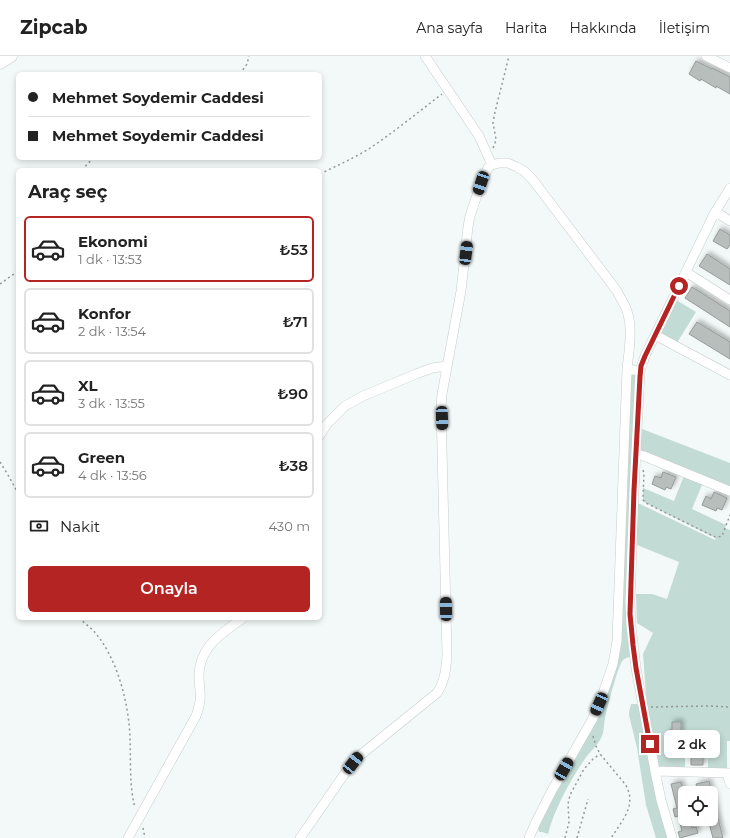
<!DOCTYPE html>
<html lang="tr">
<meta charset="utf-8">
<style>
:root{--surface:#fff;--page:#f6f6f6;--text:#222;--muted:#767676;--line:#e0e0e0;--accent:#b42423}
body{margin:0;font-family:Montserrat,sans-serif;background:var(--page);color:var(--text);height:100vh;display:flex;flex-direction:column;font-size:15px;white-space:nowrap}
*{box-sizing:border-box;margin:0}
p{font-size:13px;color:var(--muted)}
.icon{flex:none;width:22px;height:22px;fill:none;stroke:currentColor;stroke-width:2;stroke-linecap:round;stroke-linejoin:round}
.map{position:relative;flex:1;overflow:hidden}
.side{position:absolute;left:16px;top:112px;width:306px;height:452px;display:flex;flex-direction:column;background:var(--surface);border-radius:6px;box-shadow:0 2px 6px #0003}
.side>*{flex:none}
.top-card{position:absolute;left:16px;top:16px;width:306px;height:88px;border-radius:6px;box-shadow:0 2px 6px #0003;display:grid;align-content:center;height:88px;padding:0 12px;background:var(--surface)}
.tools{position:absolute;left:678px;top:730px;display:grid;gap:8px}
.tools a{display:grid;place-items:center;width:40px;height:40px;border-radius:6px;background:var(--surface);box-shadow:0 2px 6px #0003;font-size:20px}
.end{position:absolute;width:18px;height:18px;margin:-9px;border:5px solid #b42423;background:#fff;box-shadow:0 0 0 2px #fff}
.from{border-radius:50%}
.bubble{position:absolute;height:28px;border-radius:6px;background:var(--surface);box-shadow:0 2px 6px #0003;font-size:13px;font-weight:600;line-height:28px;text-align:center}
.car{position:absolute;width:12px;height:24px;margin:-12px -6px;border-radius:5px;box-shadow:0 0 3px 1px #0007;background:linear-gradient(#222 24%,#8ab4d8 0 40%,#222 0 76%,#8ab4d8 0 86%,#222 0)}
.top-card b{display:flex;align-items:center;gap:14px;height:38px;font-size:15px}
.top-card b+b{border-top:1px solid var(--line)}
.top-card i{width:10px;height:10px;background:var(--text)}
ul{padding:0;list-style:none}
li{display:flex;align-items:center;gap:12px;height:66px;margin:0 8px 6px;padding:0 4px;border:2px solid var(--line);border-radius:6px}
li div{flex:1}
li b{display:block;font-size:15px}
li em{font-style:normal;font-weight:600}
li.active{border-color:var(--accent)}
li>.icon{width:36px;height:36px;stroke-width:1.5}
h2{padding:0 12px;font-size:18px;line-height:48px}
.pay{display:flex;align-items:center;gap:10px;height:44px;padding:0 12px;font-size:15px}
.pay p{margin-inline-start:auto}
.primary-button{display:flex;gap:8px;margin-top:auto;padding:8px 12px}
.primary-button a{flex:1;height:46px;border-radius:6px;background:var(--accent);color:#fff;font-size:16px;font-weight:600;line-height:46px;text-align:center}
header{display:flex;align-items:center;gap:24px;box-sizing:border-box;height:56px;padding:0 20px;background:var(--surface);border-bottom:1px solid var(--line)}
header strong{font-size:19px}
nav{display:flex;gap:22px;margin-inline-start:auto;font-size:14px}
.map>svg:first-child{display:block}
</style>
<header>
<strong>Zipcab</strong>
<nav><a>Ana sayfa</a><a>Harita</a><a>Hakkında</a><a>İletişim</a></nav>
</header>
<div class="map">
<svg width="730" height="782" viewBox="0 0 730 782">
<defs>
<filter id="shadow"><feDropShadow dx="2.5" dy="-2.5" stdDeviation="2" flood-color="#0004"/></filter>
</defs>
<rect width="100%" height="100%" fill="#f3f9f8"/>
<path fill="#c2dbd4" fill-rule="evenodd" d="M 673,242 L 696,256 L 675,290 L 655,279 Z
M 627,313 L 640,315 L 637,371 L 730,407 L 730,435 L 704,424 L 692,453 L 726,469 L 725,472 L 730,474 L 730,685 L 727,685 L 727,717 L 708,717 L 708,693 L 685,692 L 685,716 L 655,715 L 672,782 L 656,782 L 646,749 L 637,692 L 629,659 L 629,656 L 631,648 L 637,648 L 640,651 L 647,651 L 643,598 L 653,577 L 637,567 L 636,538 L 652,538 L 667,543 L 679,506 L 632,487 L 634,600 C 631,601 626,601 623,604 C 618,609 607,653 605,662 C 604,667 604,672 603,677 C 600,688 590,695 584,704 C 570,725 554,754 548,778 L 542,776 L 539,776 L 538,772 L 592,664 L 613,608 ZM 636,398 L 685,417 L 674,445 L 643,432 L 643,444 L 644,446 L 711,480 L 716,481 L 715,484 L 711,482 L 640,448 L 634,447 Z"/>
<path fill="#b8bebc" stroke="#959b99" filter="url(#shadow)" d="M 696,5 L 712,13 L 712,12 L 730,21 L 730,38 L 716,30 L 716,32 L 701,23 L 700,25 L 689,18 Z
M 720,173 L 730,179 L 730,189 L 727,193 L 713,185 Z
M 707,198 L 730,213 L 730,229 L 699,210 Z
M 692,231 L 730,255 L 730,271 L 685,242 Z
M 697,266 L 730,286 L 730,303 L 689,278 Z
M 663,416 L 676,421 L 671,433 L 666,431 L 665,434 L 652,428 L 655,420 L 661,422 Z
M 714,436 L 727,442 L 722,454 L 717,452 L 716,455 L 702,449 L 706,440 L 711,443 Z
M 672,666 L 681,666 L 681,685 L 669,685 L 669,674 L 672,674 Z
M 691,698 L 703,698 L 703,709 L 691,709 Z
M 709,725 L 712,737 L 701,737 L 700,736 L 698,736 L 696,728 Z
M 681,726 L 685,741 L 685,766 L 690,764 L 692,772 L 696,771 L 698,777 L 680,782 L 678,776 L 682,775 L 678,760 L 675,761 L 673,753 L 677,752 L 671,728 Z
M 711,743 L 713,743 L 723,782 L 713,782 L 708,763 L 711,763 Z"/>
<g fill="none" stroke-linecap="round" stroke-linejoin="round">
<g stroke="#c6cdcb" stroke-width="10">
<path id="minor" d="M 425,0 L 479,80 L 492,109
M 706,0 L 730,12
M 716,156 L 730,165
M 686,216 L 730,244
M 655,279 L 730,319
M 320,379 L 327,368 L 345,350 L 363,340 L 416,318 L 432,312 L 447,310
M 636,398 L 644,400 L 730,435
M 655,715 L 730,717
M 727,717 L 730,728
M 128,782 L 196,660 C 199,652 201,643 200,635 C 200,631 199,627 199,622 C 198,591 221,578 243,562
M 300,782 L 348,713 L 358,701 L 437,637 C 445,625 446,613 447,599 L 441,351 L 442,338 L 461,235 L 468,171 L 470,160 L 481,127 L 488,112 L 492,109 L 499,107 L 508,107 L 517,111 L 524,115 L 533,124 L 617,235 C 620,242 625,248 627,255 C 633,273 629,294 627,313 L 640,315
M 529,782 L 535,768 L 550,738 L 592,664 L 599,649 L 613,608 L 617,585 L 627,313
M 672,782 L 661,744 L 655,715 L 636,612 L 631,570 L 630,546 L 634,434 L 640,315 L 645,300 L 714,158 L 730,132"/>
</g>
<g stroke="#c6cdcb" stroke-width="13">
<path id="major" d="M 0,7 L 11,0"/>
</g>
<path stroke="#939796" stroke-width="1.5" stroke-dasharray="2 3" stroke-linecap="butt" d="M 240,18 L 247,8 L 249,0
M 493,92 L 495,87 L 496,83 L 493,67 L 495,56 L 509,0
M 82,114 L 93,102
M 320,118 C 336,110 352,103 367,94 C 393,77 417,57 442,38
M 0,228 L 18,215
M 0,406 L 8,419 L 18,437
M 643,414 L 644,417 L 643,442 L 643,444 L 646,447 L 715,481 L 718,481 L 722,480 L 730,459
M 79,562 C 85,568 92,572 97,579 C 118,605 129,649 130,682 C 131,705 129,729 135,752
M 651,651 L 709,650 L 730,651
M 593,680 L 596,690 L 600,698 L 625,728 C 638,748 622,765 611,782
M 143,772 L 145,782
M 565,782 L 569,766 L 568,748 L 570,739 L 584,713 L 593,703 L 600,698
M 577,782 L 588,743"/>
<use href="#minor" stroke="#fff" stroke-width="9"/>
<use href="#major" stroke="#fff" stroke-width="12"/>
</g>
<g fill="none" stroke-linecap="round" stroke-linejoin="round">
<path stroke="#b42423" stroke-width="5" d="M 650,688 L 636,612 L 633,589 L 630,558 L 634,434 L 640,321 L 641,310 L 645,300 L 679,230"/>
</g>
</svg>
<div class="tools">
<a><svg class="icon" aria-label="locate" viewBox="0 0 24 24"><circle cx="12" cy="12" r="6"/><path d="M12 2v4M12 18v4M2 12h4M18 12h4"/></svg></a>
</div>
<i class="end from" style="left:679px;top:230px"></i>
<i class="end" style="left:650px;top:688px"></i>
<div class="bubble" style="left:664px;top:674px;width:56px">2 dk</div>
<i class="car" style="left:481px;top:127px;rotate:198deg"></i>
<i class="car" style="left:466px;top:197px;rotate:7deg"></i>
<i class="car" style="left:442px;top:362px;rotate:178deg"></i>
<i class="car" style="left:446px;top:553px;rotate:359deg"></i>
<i class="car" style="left:599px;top:648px;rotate:204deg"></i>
<i class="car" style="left:353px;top:707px;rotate:38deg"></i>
<i class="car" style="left:564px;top:713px;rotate:30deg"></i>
<div class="top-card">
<b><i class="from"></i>Mehmet Soydemir Caddesi</b>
<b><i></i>Mehmet Soydemir Caddesi</b>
</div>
<section class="side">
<h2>Araç seç</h2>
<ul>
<li class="active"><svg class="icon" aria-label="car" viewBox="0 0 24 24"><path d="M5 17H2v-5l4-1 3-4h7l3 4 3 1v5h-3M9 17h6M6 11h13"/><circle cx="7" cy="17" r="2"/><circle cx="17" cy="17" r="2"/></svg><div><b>Ekonomi</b><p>1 dk · 13:53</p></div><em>₺53</em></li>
<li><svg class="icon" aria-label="car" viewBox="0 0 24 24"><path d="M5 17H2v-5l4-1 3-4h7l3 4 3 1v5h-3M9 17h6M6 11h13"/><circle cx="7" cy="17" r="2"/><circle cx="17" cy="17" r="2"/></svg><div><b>Konfor</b><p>2 dk · 13:54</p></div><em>₺71</em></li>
<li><svg class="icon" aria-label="car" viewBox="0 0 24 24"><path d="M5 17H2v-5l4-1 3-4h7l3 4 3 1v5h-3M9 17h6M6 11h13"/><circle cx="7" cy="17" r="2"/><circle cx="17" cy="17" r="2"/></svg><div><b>XL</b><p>3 dk · 13:55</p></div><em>₺90</em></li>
<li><svg class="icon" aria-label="car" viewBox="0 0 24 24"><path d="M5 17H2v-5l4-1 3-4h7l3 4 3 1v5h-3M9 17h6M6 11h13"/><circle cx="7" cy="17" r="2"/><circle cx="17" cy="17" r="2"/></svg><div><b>Green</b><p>4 dk · 13:56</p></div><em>₺38</em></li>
</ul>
<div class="pay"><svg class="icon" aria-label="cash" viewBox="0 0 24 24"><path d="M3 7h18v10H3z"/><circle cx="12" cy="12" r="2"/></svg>Nakit<p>430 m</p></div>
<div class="primary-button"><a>Onayla</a></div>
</section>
</div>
